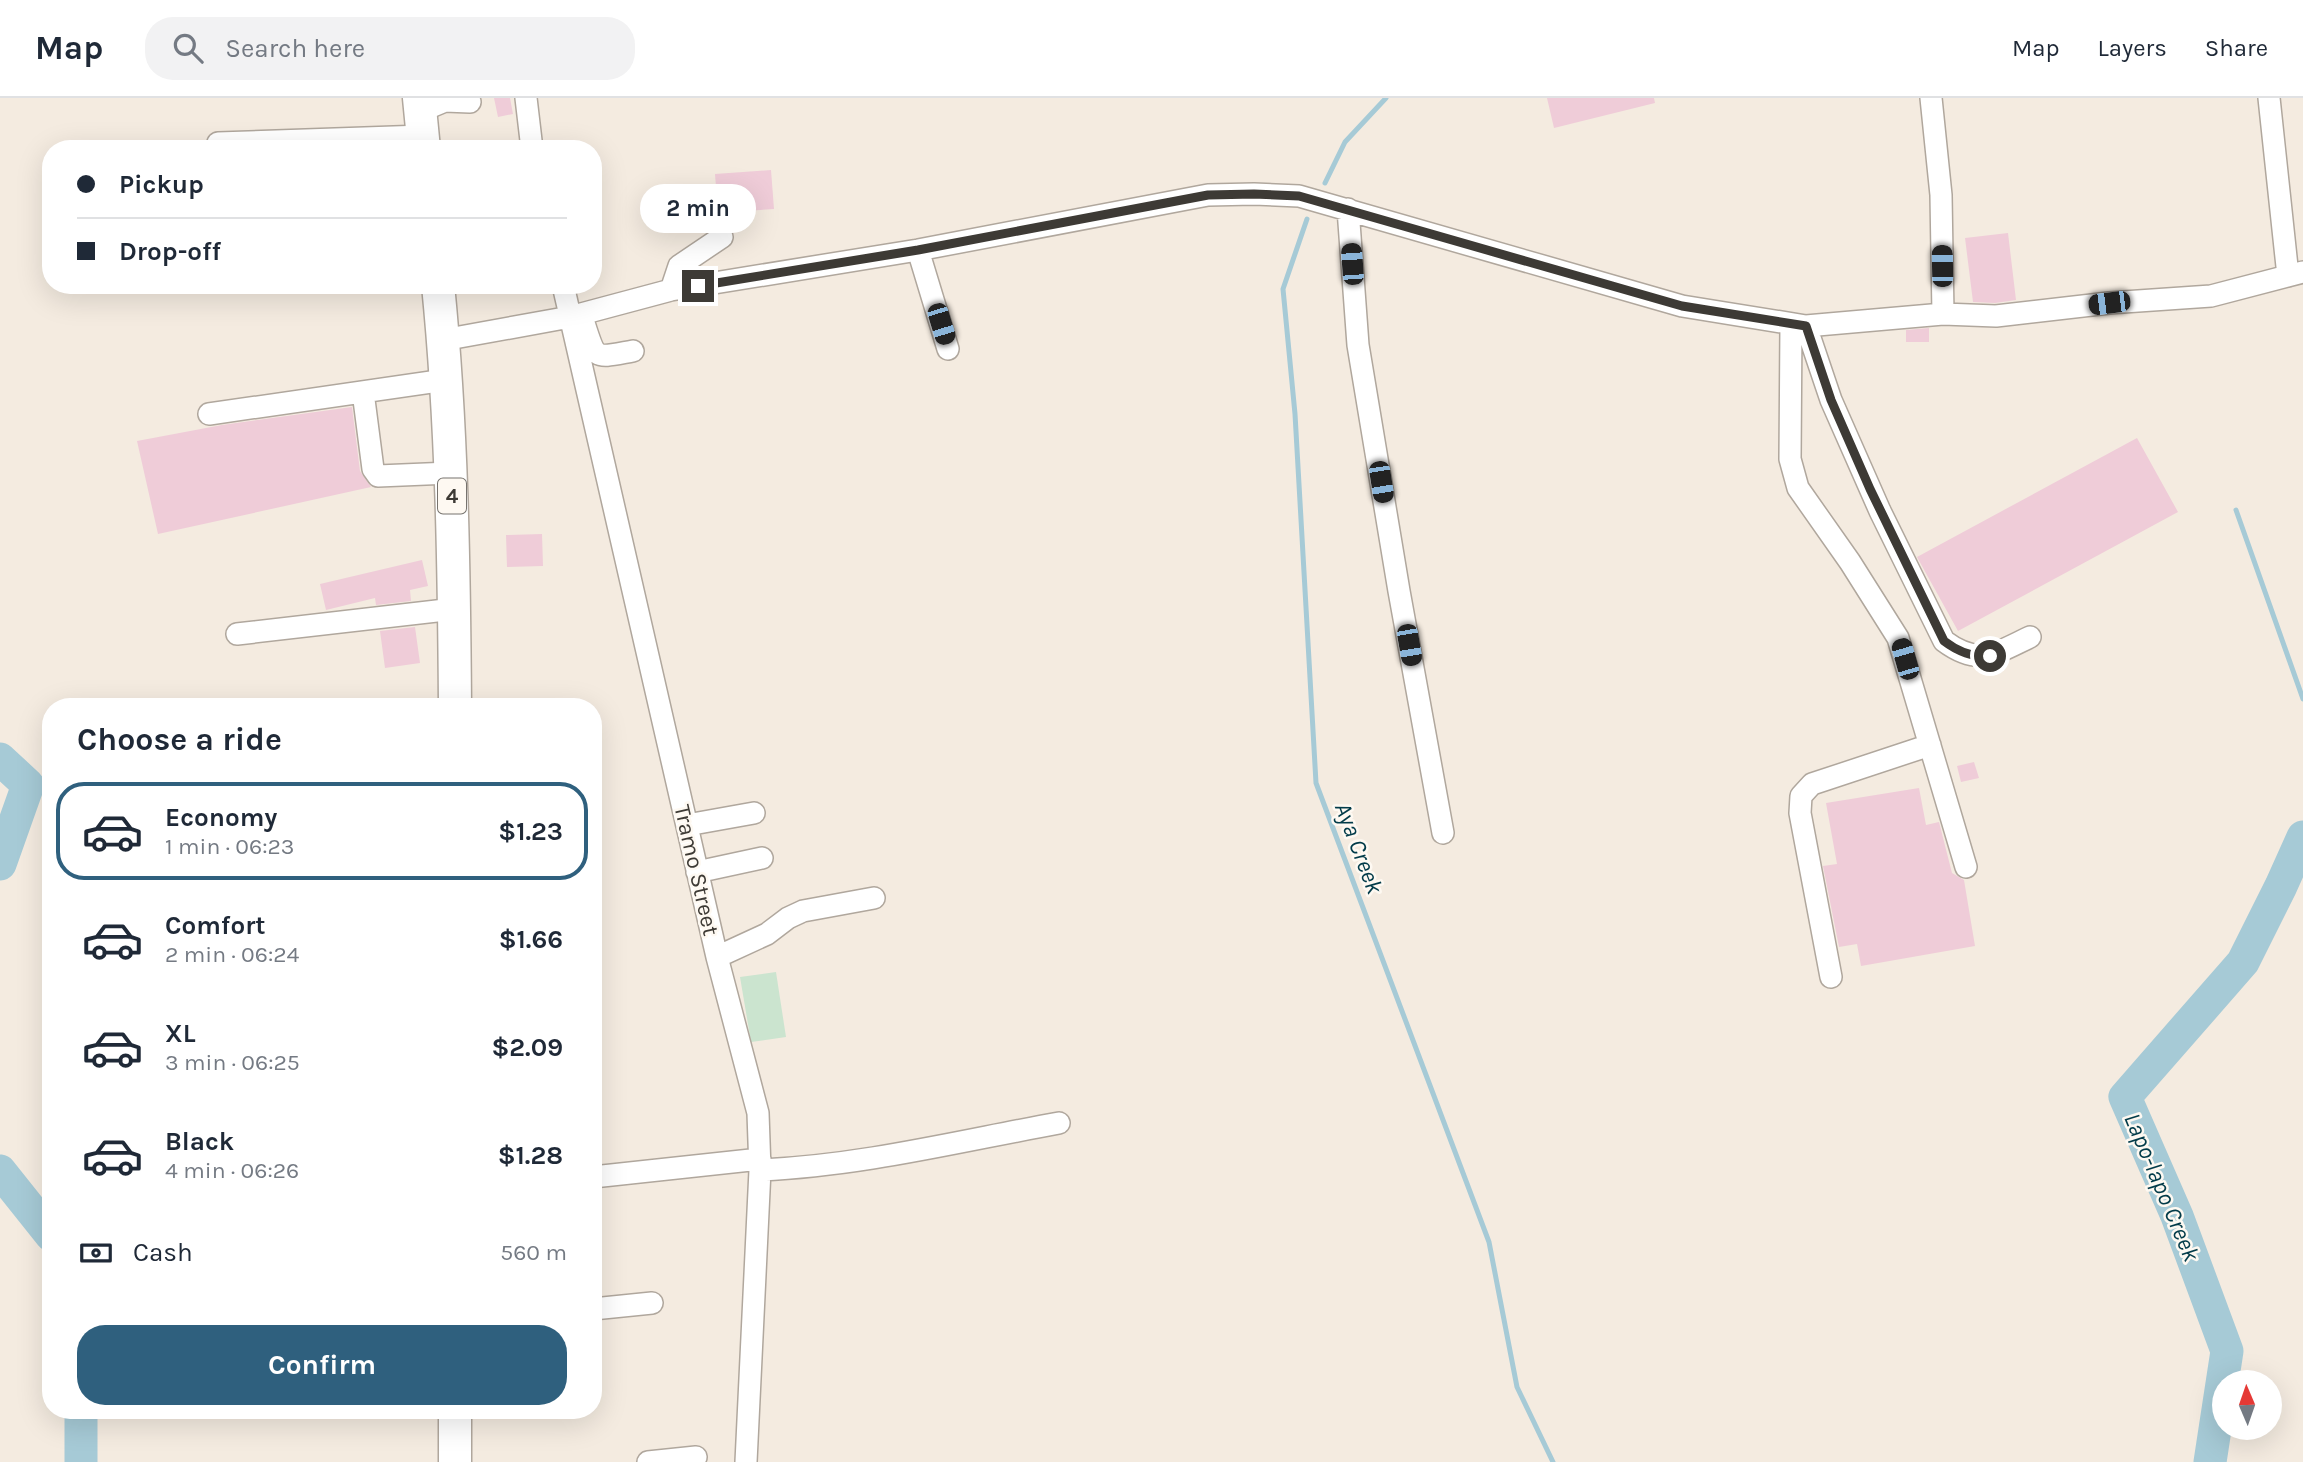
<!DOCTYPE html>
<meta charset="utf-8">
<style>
:root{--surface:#fff;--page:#f2f2f3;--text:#1f2937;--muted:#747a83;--line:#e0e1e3;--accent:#2f607e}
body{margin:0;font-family:Karla,sans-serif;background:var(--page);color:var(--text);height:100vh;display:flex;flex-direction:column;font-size:26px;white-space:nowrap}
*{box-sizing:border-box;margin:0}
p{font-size:23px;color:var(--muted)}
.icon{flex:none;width:38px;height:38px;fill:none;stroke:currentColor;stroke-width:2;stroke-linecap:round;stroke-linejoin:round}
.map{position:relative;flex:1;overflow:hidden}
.details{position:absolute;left:42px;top:600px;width:560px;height:721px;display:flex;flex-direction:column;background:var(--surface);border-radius:28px;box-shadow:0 7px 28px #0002}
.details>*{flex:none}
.top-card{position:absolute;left:42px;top:42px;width:560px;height:154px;border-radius:28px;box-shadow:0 7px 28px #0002;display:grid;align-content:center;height:154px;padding:0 35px;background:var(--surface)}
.needle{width:46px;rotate:358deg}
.buttons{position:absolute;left:2212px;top:1272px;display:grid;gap:14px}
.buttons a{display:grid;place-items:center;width:70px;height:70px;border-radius:50%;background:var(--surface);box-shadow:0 7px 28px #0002;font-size:35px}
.end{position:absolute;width:32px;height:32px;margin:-16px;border:9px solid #3d3a35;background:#fff;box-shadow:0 0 0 4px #fff}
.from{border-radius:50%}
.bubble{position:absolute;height:49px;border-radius:24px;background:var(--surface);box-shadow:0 7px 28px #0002;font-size:23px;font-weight:700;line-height:49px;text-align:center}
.car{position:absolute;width:21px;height:42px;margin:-21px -10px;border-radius:9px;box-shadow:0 0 5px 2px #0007;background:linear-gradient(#222 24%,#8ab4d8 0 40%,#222 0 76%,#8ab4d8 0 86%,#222 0)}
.top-card b{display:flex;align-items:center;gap:24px;height:66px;font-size:26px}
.top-card b+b{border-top:2px solid var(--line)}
.top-card i{width:18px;height:18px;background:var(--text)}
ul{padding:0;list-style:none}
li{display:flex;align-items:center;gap:21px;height:98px;margin:0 14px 10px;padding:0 21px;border:4px solid transparent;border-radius:28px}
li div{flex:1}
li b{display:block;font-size:26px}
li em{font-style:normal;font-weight:700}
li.current{border-color:var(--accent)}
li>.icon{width:63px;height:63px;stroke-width:1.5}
h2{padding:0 35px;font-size:32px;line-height:84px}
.pay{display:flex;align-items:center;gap:18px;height:77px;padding:0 35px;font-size:26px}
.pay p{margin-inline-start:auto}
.primary-button{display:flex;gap:14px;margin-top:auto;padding:14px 35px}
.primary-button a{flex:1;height:80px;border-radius:28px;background:var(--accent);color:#fff;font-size:28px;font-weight:700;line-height:80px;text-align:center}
header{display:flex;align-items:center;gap:42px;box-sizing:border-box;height:98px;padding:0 35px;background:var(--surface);border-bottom:2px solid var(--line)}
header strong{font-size:33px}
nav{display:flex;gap:38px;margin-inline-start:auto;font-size:24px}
.search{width:490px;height:63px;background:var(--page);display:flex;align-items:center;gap:18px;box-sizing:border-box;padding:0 24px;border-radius:28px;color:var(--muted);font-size:26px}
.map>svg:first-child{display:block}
</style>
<header>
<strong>Map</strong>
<div class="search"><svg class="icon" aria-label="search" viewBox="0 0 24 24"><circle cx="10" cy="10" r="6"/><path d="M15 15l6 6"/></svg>Search here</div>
<nav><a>Map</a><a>Layers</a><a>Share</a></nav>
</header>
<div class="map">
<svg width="2303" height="1364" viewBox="0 0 2303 1364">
<rect width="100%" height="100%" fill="#f4ebe0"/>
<path fill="#cbe4cf" d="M 776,874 L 786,939 L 751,944 L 740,879 Z"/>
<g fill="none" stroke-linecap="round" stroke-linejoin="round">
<path stroke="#a6cad6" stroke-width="5" d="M 1325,85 L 1345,44 L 1386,0
M 1307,121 L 1283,191 L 1295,316 L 1316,685 L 1489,1144 L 1517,1289 L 1553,1364
M 2236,412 L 2303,601"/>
<path stroke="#a6cad6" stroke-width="33" d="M 0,661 L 28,687 L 0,766
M 0,1073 L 51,1137
M 81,1312 L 81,1364
M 2210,1364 L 2227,1253 L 2177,1118 L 2125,999 L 2243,864 L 2281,788 L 2303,739"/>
</g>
<path fill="#efccd8" d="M 494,0 L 510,0 L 513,16 L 498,19 Z
M 1547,0 L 1654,0 L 1655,5 L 1554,30 Z
M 771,72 L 774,111 L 718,115 L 715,76 Z
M 2008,135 L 2016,202 L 1995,205 L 1973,204 L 1965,140 Z
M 1929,230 L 1929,244 L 1906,244 L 1906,232 Z
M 352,309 L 360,373 L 371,389 L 158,436 L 137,343 L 222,327 Z
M 2137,340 L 2178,414 L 1958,533 L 1917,459 Z
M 542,436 L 543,468 L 507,469 L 506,437 Z
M 422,462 L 428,488 L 410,492 L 411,503 L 376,507 L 375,500 L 326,512 L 320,486 Z
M 415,529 L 420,565 L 385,570 L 380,533 Z
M 1974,664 L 1979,680 L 1961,684 L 1957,668 Z
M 1919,690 L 1926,727 L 1939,724 L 1952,775 L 1964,782 L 1975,848 L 1861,868 L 1857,846 L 1839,849 L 1823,768 L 1837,766 L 1826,705 Z"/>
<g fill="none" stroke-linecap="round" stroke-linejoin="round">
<g stroke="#b0a79d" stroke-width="24">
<path id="minor" d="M 526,0 L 532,51
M 1931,0 L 1941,97 L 1943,216
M 2269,0 L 2288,178
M 421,13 L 445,3 L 470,4
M 218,45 L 423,38
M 1348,111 L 1358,247 L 1399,493 L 1443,735
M 918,152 L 948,251
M 563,187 L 717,859 L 758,1015 L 760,1072 L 746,1364
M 671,192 L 679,168 L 722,139
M 584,225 C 596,263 594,260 633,253
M 1791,226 L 1790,361 L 1798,390 L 1850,464 L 1898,540 L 1966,769
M 1806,228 L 1831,302 L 1880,413 L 1944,543 C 1979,569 1996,555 2030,539
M 443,242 L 570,219 L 671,192 L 918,152 L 1208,97 L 1254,96 L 1299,98 L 1682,208 L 1806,228 L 1943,216 L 1996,218 L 2109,205 L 2211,198 L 2303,174
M 363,294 L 373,371 L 378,378 L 450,375
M 209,316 L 445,282
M 237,536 L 454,511
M 687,727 L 754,715
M 697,774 L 762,760
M 717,859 L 767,836 L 788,820 L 803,813 L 874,800
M 1831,879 L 1800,715 L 1801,698 L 1812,686 L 1930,647
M 760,1072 C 860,1068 960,1043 1059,1025
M 593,1079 L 760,1061
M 593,1211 L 652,1205
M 648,1364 L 696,1359"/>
</g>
<g stroke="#b0a79d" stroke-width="35">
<path id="highway" d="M 419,0 L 424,51
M 438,187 C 452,327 454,468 455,609
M 455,1364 L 455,1312"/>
</g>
<use href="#minor" stroke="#fff" stroke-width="21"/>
<use href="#highway" stroke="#fff" stroke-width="32"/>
</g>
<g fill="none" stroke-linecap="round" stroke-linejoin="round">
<path stroke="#3d3a35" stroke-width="9" d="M 698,188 L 918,152 L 1208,97 L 1254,96 L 1299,98 L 1682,208 L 1806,228 L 1831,302 L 1870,391 L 1944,543 C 1957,553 1974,560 1990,558"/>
</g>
<g text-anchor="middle" stroke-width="5" stroke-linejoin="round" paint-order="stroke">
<rect fill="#fef9f2" stroke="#77736e" stroke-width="2" x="438" y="380.5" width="28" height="35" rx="5"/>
<g font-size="21" font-weight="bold" fill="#3d3a35">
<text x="452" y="405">4</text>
</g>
<g font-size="23" fill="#3d3a35" stroke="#fef9f2">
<text transform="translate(697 772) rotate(77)" y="8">Tramo Street</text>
</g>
<g font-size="24" font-style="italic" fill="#023b49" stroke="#fef9f2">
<text transform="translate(1359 750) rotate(69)" y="8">Aya Creek</text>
<text transform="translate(2162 1089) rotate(67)" y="8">Lapo-lapo Creek</text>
</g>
</g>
</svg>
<div class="buttons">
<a><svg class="needle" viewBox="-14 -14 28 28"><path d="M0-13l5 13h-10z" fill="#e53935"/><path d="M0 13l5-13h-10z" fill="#747a83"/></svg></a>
</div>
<i class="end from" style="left:1990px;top:558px"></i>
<i class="end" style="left:698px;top:188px"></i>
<div class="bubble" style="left:640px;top:86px;width:116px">2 min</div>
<i class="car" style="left:1352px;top:166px;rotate:356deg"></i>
<i class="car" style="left:1942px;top:168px;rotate:359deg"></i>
<i class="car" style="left:2109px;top:205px;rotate:263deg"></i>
<i class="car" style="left:941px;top:226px;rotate:163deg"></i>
<i class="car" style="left:1381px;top:384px;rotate:171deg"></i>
<i class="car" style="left:1409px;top:547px;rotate:170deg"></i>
<i class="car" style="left:1905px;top:561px;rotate:344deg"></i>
<div class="top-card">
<b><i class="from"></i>Pickup</b>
<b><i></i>Drop-off</b>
</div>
<section class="details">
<h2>Choose a ride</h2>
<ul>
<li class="current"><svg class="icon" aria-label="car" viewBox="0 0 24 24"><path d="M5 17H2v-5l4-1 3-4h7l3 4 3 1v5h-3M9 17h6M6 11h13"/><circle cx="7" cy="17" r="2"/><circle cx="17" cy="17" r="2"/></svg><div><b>Economy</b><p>1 min · 06:23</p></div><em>$1.23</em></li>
<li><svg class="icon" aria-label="car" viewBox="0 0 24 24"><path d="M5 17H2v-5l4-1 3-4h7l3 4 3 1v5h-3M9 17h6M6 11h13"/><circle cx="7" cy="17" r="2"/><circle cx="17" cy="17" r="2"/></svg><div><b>Comfort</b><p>2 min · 06:24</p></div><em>$1.66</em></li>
<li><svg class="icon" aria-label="car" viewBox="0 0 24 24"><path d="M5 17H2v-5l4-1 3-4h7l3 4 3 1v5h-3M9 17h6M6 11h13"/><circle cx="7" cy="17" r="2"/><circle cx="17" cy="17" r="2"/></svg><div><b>XL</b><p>3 min · 06:25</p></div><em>$2.09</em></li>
<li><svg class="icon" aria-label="car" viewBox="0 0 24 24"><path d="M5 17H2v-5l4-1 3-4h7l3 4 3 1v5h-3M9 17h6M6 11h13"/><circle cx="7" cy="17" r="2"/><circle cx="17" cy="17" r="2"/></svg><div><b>Black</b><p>4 min · 06:26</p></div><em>$1.28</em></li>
</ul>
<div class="pay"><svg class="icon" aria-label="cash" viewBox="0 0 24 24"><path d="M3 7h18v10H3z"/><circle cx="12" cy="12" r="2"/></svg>Cash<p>560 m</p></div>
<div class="primary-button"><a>Confirm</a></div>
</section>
</div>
